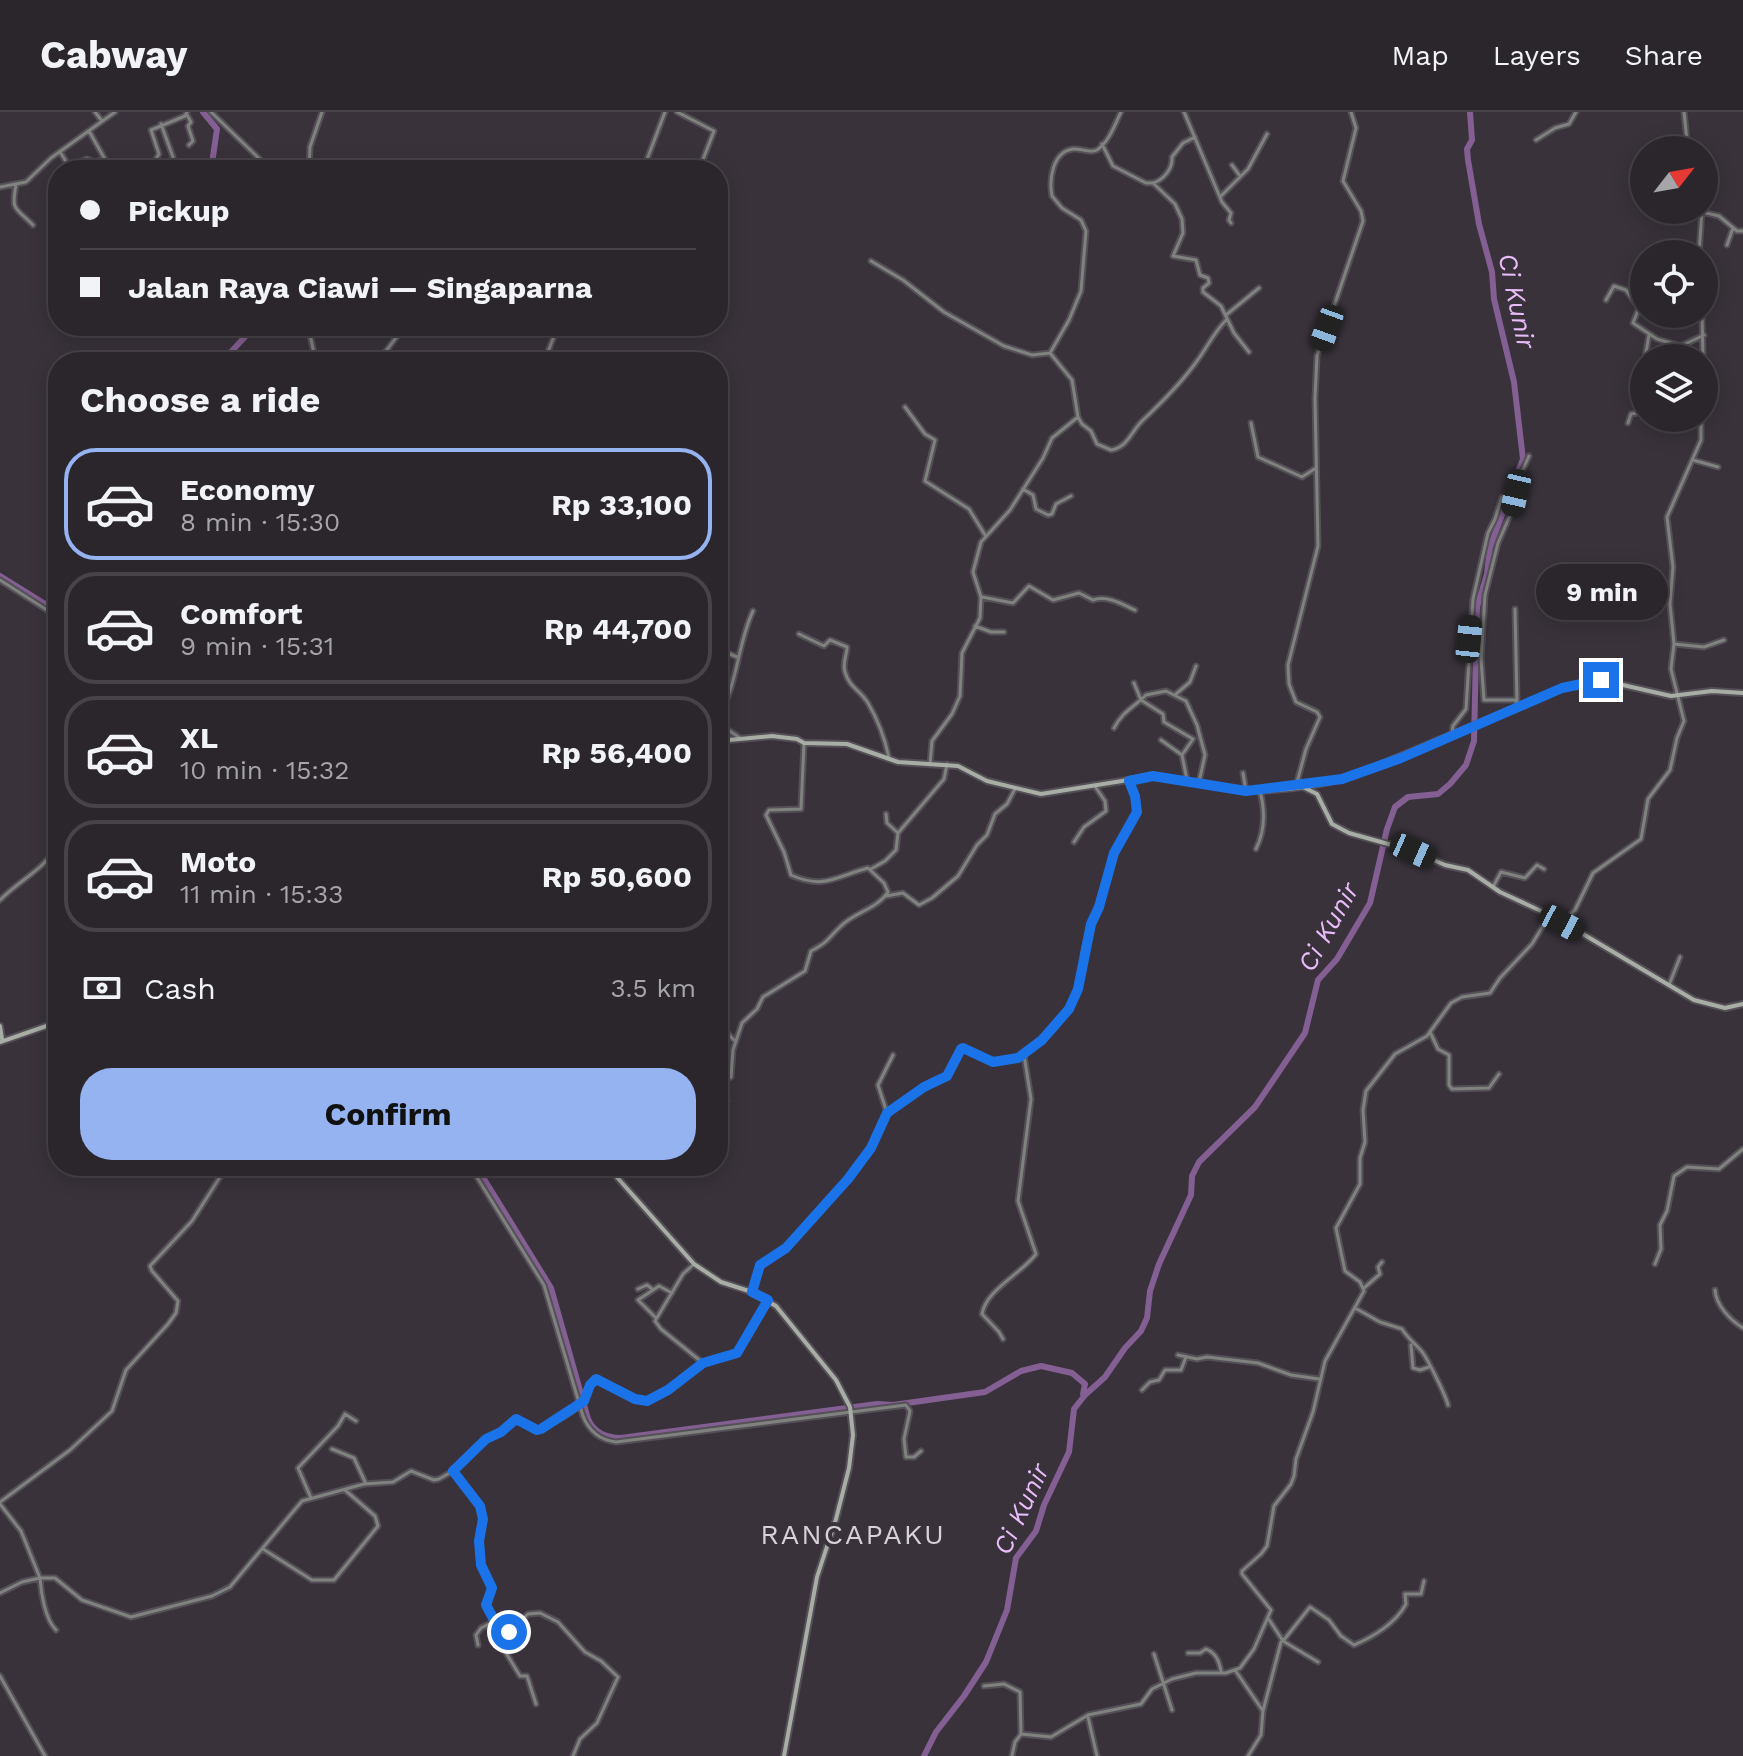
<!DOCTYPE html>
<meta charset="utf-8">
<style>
:root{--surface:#2b262c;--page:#373238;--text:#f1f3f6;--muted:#a6a5a9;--line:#474348;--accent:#95b2f1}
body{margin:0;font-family:"Work Sans",sans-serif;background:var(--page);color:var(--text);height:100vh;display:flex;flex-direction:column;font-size:30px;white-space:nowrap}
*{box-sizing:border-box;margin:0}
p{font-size:26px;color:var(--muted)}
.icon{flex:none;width:44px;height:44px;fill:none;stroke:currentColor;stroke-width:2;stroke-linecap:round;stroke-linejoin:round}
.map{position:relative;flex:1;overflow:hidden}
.details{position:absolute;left:48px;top:240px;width:680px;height:824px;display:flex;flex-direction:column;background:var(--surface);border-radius:32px;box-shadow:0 4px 20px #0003,0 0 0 2px var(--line)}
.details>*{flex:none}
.guide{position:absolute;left:48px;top:48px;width:680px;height:176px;border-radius:32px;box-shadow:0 4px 20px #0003,0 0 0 2px var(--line);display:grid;align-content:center;height:176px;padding:0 32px;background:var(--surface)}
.needle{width:52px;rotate:59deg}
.controls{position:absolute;left:1630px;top:24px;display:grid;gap:16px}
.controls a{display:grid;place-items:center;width:88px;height:88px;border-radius:50%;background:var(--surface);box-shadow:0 4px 20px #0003,0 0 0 2px var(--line);font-size:40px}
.end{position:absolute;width:36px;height:36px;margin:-18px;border:10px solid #1a73e8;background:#fff;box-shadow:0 0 0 4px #fff}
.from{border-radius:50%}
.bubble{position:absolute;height:56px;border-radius:28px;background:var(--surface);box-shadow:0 4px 20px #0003,0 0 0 2px var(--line);font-size:26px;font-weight:700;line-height:56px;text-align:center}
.car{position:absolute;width:24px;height:48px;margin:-24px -12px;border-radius:10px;box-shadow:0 0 6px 2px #0007;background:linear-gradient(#222 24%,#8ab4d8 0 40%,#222 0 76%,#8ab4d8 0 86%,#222 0)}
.guide b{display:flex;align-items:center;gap:28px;height:76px;font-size:30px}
.guide b+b{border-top:2px solid var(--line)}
.guide i{width:20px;height:20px;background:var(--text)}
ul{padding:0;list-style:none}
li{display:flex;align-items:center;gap:24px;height:112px;margin:0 16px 12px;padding:0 16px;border:4px solid var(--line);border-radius:32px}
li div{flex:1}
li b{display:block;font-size:30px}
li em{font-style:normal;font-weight:700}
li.current{border-color:var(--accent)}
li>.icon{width:72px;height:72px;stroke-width:1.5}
h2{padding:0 32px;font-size:36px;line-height:96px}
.pay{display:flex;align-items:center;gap:20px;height:88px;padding:0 32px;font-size:30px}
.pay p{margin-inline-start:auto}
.cta{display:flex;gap:16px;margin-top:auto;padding:16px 32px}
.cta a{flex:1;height:92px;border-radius:32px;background:var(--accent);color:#111;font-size:32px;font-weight:700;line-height:92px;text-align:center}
header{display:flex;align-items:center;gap:48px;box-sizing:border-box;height:112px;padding:0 40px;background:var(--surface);border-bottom:2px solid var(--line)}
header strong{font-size:38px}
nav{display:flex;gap:44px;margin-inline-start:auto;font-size:28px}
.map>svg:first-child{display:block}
</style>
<header>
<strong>Cabway</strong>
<nav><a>Map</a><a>Layers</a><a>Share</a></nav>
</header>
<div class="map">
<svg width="1743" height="1644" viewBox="0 0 1743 1644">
<rect width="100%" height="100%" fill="#39323b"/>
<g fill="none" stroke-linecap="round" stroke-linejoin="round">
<path stroke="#845f93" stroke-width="6" d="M 203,0 L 217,17 L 211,58
M 226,250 L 230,241 L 255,214
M 0,464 L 58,500
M 476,1054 L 551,1176 L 588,1307 C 594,1321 606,1326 621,1326 L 877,1292 L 893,1293 L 985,1280 L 1021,1259 L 1041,1254 L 1072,1261 L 1085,1272 L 1083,1282
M 924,1644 L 936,1620 L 964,1584 L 986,1550 L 1007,1498 L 1016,1446 L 1036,1419 L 1044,1393 L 1069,1340 L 1074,1297 L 1085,1283 L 1105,1265 L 1125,1236 L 1141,1219 L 1147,1206 L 1150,1179 L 1159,1152 L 1191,1083 L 1192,1064 L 1199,1050 L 1255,995 L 1305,921 L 1318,868 L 1337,847 L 1370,791 L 1387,717 L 1395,695 L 1408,685 L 1438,682 L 1450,672 L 1466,653 L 1474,629 L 1477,495 L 1487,462 L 1490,435 L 1523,347 L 1514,270 L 1494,187 L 1492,160 L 1479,112 L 1468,48 L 1467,37 L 1472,28 L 1470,0"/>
<g stroke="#554f57" stroke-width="7">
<path id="street" d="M 95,0 L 102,9
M 211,0 L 271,58
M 677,0 L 714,19 L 699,58
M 1184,0 L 1222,90 L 1231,101 L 1229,108 L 1231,111
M 1684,0 L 1688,38
M 187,3 L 191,10 L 188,14 L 193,29 L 189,33
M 161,12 L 173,45
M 89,19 L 111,58
M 1536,28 L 1555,16 L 1569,12 L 1576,0
M 1102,32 L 1113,54 L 1146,71 L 1153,71 L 1175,92 L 1182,107 L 1183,121 L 1173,144 L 1196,148 L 1200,163 L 1208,166 L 1209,171 L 1203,176 L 1203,180 L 1221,194 L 1234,221 L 1249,240
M 60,40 L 69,54 L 87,47 L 95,50 L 104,47
M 1232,53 L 1240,64
M 149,58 L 159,42 L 151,18 L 185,4 L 187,0
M 309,58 L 310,35 L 322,0
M 643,58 L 665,0
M 1153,71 C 1163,68 1173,57 1172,45 L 1183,31 L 1195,25
M 16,73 C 11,99 15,95 33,113
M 0,75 L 26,70 L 51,46 L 115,0
M 1220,85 L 1248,57 L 1267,22
M 1702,100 L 1719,104 L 1737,119 L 1743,119
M 1727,133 L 1733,116
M 1699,142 L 1702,98
M 871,149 L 903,168 L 944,200 L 1004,234 L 1032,243 L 1050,241
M 1642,155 L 1644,156
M 1606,188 L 1614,174 L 1626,178 L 1639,196 L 1633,211 L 1657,227 L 1681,234 L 1704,223
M 1702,202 L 1703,246
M 1226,203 L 1259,176
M 308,214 L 316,250
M 1645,246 L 1649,223
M 372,250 L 386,239 L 405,214
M 544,250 L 558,214
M 905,295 L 925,322 L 935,328 L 925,369 L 969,397 L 985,423
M 1078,305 L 1082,312 L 1091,319 L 1097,332 L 1111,338 C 1127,336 1131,320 1142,309 C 1159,293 1180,272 1194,253 C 1206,238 1213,221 1227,207
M 1251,311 L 1258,345 L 1302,365 L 1316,356
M 1628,311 L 1631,302 L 1644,300
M 1693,348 L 1718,355
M 1023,377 L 1033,383 L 1036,397 L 1048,403 L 1052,402 L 1056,392 L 1071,384
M 0,468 L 58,505
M 982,485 L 1013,491 L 1029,474 L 1053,488 L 1079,481 L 1093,488 C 1107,483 1122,492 1135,498
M 1515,497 L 1517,589
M 975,514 L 991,520 L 1004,520
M 799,522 L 824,534 L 830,528 L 847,535 C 847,543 842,551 845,560 C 849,575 860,578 868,591 C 878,608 885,627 889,646
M 1674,532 L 1704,535 L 1724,528
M 718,537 L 737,545
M 1134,571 L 1141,588 L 1163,602 L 1164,610 L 1193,627 L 1182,643
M 1176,582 L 1190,570 L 1196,554
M 1519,594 L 1515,588 L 1484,588 L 1481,547 L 1485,483 L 1498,431 L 1511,401 L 1519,366 L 1529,344
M 718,605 C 738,573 737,533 753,499
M 718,611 L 740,626
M 1114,616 C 1122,600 1134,595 1146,583 L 1166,579 L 1186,589 L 1197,613 L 1205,643 L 1199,670
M 1452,622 L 1453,614 L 1466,597 L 1473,487 L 1488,421 L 1495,407 L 1502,385
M 1161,628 L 1182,643 L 1187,668
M 930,652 L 932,629 L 952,602 L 960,584 L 962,541 L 980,506 L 981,485 L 973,460 L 981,430 L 1010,398 L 1043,346 L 1052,326 L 1078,305 L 1072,268 L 1050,241 L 1069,208 L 1081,179 L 1086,119 L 1081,108 L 1062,96 L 1052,84 C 1049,68 1052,40 1073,37 C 1081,36 1090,42 1097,38 C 1109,30 1115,12 1121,0
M 1243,661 L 1246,679
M 1296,674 L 1306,637 L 1320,605 L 1317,600 L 1296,590 L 1289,572 L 1288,553 L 1318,434 L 1315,286 L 1317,244 L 1363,109 L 1361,99 L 1343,69 L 1356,16 L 1351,0
M 886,702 L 887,711 L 898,721
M 1074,730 L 1084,715 L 1106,699 L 1105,689 L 1094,673
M 1256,737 C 1265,719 1265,698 1260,679
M 871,757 L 885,749 L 896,738 L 898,721 L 944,667 L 947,652
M 1493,775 L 1501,760 L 1525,766 L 1537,753 L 1544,757
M 886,784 L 903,781 L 919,793 L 932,786 L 958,764 L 977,733 L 987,723 L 995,702 L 1007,692 L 1015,677
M 0,788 C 19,769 42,758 58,735
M 1563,810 L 1575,798 L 1593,761 L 1641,727 L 1648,687 L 1670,658 L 1677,626 L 1684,609 L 1671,557 L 1674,532 L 1670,492 L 1673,455 L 1667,405 L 1701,328 L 1701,306
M 1669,873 L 1680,845
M 718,912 L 735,929
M 1430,920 L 1438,937 L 1449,943 L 1449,973 L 1452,977 L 1489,976 L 1499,962
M 718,970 L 731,965 L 733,938 L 742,911 L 757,897 L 763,885 L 805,859 L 811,839 C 830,829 827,827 841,814 C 855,800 877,797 888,780 L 884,771 L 868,756 C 837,764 824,778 791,763 L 784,740 L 766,703 L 769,698 L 801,697 L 804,631
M 718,976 L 727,989 L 718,996
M 887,1001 L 878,973 L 893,943
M 470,1054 L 544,1173 L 583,1304 C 589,1319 600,1328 616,1330 L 906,1293 L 910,1299 L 904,1327 L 906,1345 L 914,1345 L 921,1339
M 618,1066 L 626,1059 L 634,1061 L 642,1054
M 1655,1152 L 1661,1137 L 1660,1113 L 1667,1099 L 1674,1064 L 1687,1055 L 1719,1057 L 1743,1037
M 693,1153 L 683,1162 L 655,1209 L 661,1217 L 703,1251
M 1364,1176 L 1380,1162 L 1378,1155 L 1382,1150
M 638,1177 L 647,1173 L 652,1177
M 1715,1178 C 1716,1193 1730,1208 1743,1216
M 752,1180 L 760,1153 L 786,1136 L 848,1067 L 871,1036 L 887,1001 L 924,975 L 947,964 L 961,937 L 963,936 L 993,950 L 1018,946 L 1042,928 L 1069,897 L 1078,877 L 1085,836 L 1114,741 L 1137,700 L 1135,684 L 1129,669
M 1355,1196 L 1380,1210 L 1402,1217 C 1408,1227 1416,1232 1423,1241 C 1429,1250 1446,1284 1448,1293
M 656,1206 L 638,1188 L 659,1174 L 672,1181
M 1003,1227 L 999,1220 L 982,1202 C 986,1178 1021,1162 1036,1142 L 1018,1089 L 1031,987 L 1024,943
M 1411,1233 L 1413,1256 L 1420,1258 L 1429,1255
M 1178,1243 L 1197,1247 L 1207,1245 L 1258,1251 L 1291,1263 L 1319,1267
M 1142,1278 L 1150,1270 L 1159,1268 L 1165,1258 L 1181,1258 L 1186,1245
M 332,1337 L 354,1346 L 366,1372
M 454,1360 L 480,1394 L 483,1407 L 479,1429 L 481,1453 L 492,1476 L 486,1493 L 499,1517 L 509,1520 L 528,1502 L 540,1501 L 558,1510 L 585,1540 L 601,1549 L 618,1565 L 597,1611 L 580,1627 L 573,1644
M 311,1386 L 298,1356 L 338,1314 L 345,1302 L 356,1309
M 0,1390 L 70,1338 L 112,1299 L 126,1258 L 168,1212 L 176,1201 L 178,1189 L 152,1159 L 150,1154 L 192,1109 L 227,1054
M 263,1437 L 312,1468 L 334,1468 L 378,1414 L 375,1404 L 345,1378
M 0,1481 L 22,1470 L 40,1466 L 21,1419 L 0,1392
M 1268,1506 L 1283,1529 L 1310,1495 L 1329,1508 L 1341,1524 L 1354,1533 C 1373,1525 1396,1511 1406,1492 L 1405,1482 L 1421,1482 L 1424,1469
M 56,1518 C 45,1507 41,1481 40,1466 L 55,1466 L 82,1488 L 131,1505 L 212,1484 L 230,1475 L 302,1389 L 364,1372 L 393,1370 L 411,1359 L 434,1368 L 439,1367 L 453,1359 L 486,1327 L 501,1320 L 516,1307 L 537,1318 C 551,1312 572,1301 583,1290 C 589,1283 588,1274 596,1267 L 641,1289 L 659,1284 L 703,1251 L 737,1241 L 768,1188
M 504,1521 L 499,1528 L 500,1531 L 520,1564 L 527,1564 L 536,1592
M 1283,1529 L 1318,1550
M 478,1533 L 476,1523 L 481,1516 L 493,1510
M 1188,1541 L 1200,1541 L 1206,1537 C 1216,1541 1219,1549 1221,1559
M 1154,1542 L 1172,1598
M 1235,1558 L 1263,1599 L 1261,1623 L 1248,1644
M 0,1564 L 45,1644
M 984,1574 L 1004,1572 L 1020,1580 L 1021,1622
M 1263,1599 L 1281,1530
M 1088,1605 L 1097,1644
M 1012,1644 L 1015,1630 L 1021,1622 L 1051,1625 L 1088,1603 L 1141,1592 L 1152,1577 L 1172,1567 L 1196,1561 L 1226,1561 L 1240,1556 L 1254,1537 L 1271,1498 L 1242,1462 L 1242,1459 L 1261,1442 L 1267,1434 L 1274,1394 L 1291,1372 L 1294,1364 L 1296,1347 L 1313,1300 L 1325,1249 L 1364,1179 L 1360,1170 L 1345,1159 L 1336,1116 L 1360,1072 L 1360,1046 L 1365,1030 L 1363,998 L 1366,979 L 1395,942 L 1427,924 L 1451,891 L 1462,885 L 1490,881 L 1500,866 L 1532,832 L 1549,804"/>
</g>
<g stroke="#554f57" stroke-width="8">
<path id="secondary" d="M 718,629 L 772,624 L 797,627 L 804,631 L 847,632 L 898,650 L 958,654 L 987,669 L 1041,682 L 1153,664 L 1246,679 C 1281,679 1320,674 1353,664 L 1562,576 L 1601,568 L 1671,584 L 1712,579 L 1743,581
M 1303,675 L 1317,682 L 1332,712 L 1349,721 L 1413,739 L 1445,753 L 1468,758 L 1500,780 L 1556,806 L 1694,888 L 1725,896 L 1743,892
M 0,914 L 2,927
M 0,930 L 58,910
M 607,1054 L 694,1152 L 721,1170 L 752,1180 L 776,1194 L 836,1268 L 850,1295 L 853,1323 L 849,1356 L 836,1407 L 817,1465 L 784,1644"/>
</g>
<use href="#street" stroke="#7f827e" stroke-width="3"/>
<use href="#secondary" stroke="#a8aea6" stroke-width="4"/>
</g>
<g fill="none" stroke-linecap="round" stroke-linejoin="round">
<path stroke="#1a73e8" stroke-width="10" d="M 509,1520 L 499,1517 L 486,1493 L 492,1476 L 481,1453 L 479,1429 L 483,1407 L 480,1394 L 453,1359 L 486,1327 L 501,1320 L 516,1307 L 537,1318 L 541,1317 L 584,1289 L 590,1273 L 596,1267 L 635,1287 L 647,1289 L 668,1278 L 703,1251 L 737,1241 L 768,1188 L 752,1180 L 760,1153 L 786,1136 L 848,1067 L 871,1036 L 887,1001 L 924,975 L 947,964 L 961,937 L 963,936 L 993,950 L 1018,946 L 1042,928 L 1069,897 L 1078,877 L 1091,812 L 1099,795 L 1114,741 L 1137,700 L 1135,684 L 1129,669 L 1153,664 L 1246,679 L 1342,667 L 1401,646 L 1562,576 L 1601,568"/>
</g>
<g text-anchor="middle" stroke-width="8" stroke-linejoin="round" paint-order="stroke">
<g font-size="26" font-style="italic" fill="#e9bdfa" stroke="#39323b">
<text transform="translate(1517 189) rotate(78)" y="9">Ci Kunir</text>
<text transform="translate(1328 815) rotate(-61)" y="9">Ci Kunir</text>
<text transform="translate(1021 1397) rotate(-65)" y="9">Ci Kunir</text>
</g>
<g font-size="28" letter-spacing="2" fill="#d6d2d8" stroke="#39323b">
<text x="853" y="1432">RANCAPAKU</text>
</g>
</g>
</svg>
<div class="controls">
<a><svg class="needle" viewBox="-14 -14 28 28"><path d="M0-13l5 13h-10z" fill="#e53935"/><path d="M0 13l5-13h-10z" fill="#a6a5a9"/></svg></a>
<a><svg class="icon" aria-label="locate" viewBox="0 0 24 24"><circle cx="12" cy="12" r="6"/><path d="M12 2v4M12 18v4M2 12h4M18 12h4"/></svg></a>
<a><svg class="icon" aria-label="layers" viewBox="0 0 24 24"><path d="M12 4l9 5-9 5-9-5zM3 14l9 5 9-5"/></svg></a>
</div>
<i class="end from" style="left:509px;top:1520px"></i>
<i class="end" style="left:1601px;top:568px"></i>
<div class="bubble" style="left:1536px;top:452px;width:132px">9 min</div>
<i class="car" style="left:1327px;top:216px;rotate:200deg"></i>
<i class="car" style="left:1516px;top:381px;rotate:193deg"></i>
<i class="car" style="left:1469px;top:527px;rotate:6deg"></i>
<i class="car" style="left:1413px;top:739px;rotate:114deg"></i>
<i class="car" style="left:1562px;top:811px;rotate:118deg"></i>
<div class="guide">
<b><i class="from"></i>Pickup</b>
<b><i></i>Jalan Raya Ciawi — Singaparna</b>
</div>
<section class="details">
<h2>Choose a ride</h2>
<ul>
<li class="current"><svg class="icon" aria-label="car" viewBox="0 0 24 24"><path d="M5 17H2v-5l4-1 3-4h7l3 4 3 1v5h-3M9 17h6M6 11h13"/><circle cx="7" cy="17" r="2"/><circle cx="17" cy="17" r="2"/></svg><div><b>Economy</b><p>8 min · 15:30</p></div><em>Rp 33,100</em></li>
<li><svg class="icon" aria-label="car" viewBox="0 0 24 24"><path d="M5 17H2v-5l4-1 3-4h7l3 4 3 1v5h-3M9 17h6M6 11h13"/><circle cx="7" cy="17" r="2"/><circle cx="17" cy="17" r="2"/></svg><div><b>Comfort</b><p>9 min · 15:31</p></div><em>Rp 44,700</em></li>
<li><svg class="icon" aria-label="car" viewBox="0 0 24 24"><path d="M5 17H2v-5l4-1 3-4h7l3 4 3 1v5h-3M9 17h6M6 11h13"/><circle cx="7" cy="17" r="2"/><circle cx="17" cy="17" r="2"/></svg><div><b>XL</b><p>10 min · 15:32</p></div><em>Rp 56,400</em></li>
<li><svg class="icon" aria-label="car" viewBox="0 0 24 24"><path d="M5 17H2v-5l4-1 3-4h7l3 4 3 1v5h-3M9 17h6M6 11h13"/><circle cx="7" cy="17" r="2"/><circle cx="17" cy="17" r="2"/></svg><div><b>Moto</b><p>11 min · 15:33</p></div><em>Rp 50,600</em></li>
</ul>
<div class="pay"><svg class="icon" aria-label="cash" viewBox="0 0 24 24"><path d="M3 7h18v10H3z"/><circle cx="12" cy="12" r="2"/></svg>Cash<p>3.5 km</p></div>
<div class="cta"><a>Confirm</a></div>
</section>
</div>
